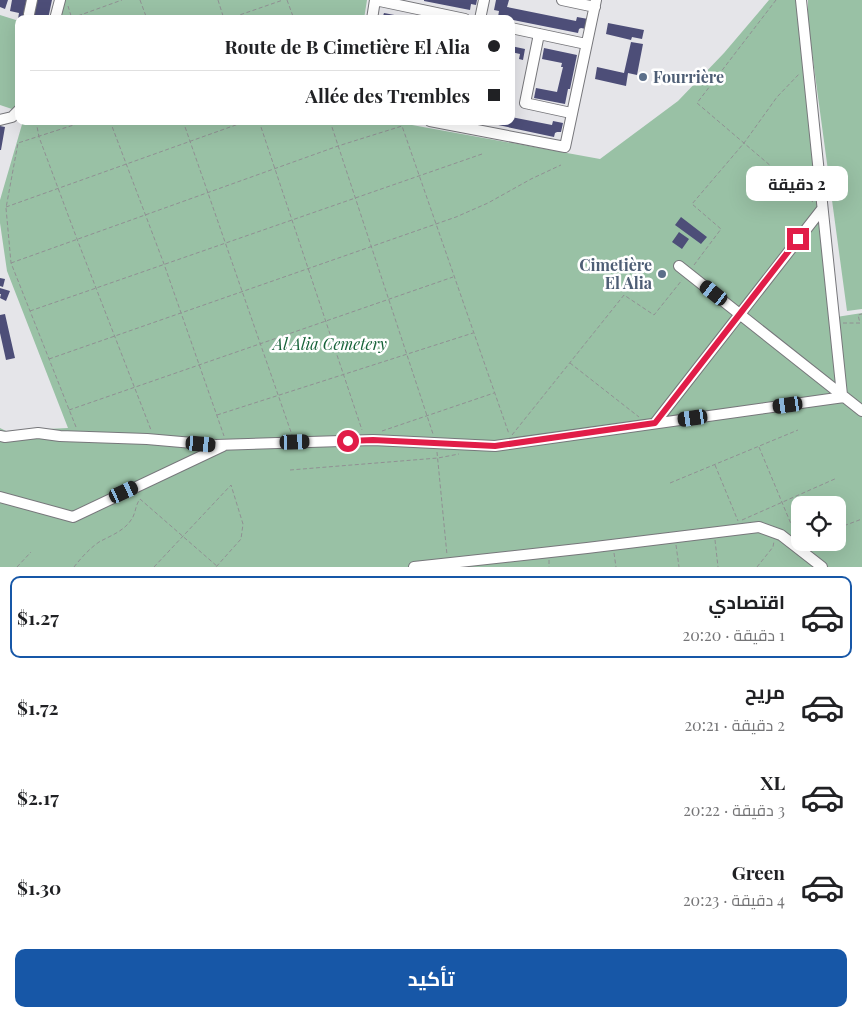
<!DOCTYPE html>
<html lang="ar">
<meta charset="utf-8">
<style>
:root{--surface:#fff;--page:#f2f2f2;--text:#202124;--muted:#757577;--line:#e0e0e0;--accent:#1757a7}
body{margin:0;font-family:"Playfair Display",Cairo,serif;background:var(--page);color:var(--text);direction:rtl;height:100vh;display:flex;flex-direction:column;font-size:19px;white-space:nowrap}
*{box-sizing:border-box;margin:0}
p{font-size:16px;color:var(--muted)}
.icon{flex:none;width:28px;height:28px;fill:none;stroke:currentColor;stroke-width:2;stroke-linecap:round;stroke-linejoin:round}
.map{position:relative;height:567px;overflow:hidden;direction:ltr}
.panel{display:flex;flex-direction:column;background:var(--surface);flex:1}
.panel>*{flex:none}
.banner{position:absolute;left:15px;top:15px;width:500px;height:110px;border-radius:10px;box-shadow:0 5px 20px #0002;direction:rtl;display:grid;align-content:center;height:110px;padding:0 15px;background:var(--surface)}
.tools{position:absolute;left:791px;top:496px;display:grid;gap:10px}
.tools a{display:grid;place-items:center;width:55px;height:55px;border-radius:10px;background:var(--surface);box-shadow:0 5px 20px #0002;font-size:25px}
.end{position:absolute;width:22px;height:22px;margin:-11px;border:6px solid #e11d48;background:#fff;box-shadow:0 0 0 2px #fff}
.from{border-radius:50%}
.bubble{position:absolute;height:35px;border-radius:10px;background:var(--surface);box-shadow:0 5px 20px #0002;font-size:16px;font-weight:700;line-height:35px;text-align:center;direction:rtl}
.car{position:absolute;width:15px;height:30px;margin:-15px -8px;border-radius:6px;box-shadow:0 0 4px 1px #0007;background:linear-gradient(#222 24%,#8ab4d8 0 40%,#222 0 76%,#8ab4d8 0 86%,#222 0)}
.banner b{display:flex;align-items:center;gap:18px;height:48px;font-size:19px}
.banner b+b{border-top:1px solid var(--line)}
.banner i{width:12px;height:12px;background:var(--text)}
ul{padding:9px 0 0;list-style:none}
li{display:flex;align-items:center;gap:15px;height:82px;margin:0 10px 8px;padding:0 5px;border:2px solid transparent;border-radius:10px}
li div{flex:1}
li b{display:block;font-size:19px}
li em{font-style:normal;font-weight:700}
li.current{border-color:var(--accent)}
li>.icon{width:45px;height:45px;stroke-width:1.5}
.cta{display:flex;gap:10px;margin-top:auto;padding:10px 15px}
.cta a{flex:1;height:58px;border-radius:10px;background:var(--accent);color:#fff;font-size:20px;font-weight:700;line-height:58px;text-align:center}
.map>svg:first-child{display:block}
</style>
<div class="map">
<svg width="862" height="567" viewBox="0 0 862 567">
<rect width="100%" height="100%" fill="#e5e5e9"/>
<path fill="#99c1a5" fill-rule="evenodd" d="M 60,0 L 367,0 L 364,19 L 54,19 Z
M 769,0 L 805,0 L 830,318 L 862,313 L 862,567 L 0,567 L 0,428 L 6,431 L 68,428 L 7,271 L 0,223 L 0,200 L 23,121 L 390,121 L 600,159 L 678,101 L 724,53 ZM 800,505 L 838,505 L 838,542 L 800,542 Z
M 808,0 L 862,0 L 862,309 L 847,311 L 808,23 Z
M 0,15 L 19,21 L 19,103 L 12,109 L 0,105 Z"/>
<path fill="#4d4e78" d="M 0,0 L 8,0 L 5,9 L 0,7 Z
M 12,0 L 27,0 L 23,19 L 18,19 L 19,13 L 10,11 Z
M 35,0 L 52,0 L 48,19 L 31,19 Z
M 424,0 L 477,0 L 476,5 L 471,4 L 470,10 L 424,1 Z
M 496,0 L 509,0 L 507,7 L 576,21 L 577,17 L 588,19 L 586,29 L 581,28 L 579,29 L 578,33 L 498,17 L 499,11 L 494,10 Z
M 384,13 L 410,18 L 410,19 L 382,19 Z
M 608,23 L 644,30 L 642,39 L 632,37 L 631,40 L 606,34 Z
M 631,42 L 643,44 L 637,75 L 628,73 L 626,86 L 595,79 L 597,67 L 624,73 Z
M 511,46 L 525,49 L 523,60 L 519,59 L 520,54 L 511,52 Z
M 544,48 L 577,55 L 570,89 L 568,89 L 565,104 L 534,98 L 536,88 L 557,92 L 563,67 L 561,67 L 562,63 L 542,59 Z
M 511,117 L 552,125 L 553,121 L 563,123 L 561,132 L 557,132 L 555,133 L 554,137 L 484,122 L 511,121 Z
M 0,126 L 5,127 L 1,150 L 0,150 Z
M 681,217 L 707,237 L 701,244 L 675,225 Z
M 679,232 L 689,239 L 682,249 L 672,242 Z
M 0,278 L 5,279 L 3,287 L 0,286 Z
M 0,288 L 10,291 L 6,301 L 0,298 L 1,294 L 0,294 Z
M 5,314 L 15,358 L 6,360 L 0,333 L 0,315 Z"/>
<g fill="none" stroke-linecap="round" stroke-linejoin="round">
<g stroke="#77777b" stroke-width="12">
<path id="minor" d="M 375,0 L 465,19
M 562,0 L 595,7
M 801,0 L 842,395
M 29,14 L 32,0
M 55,19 L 60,0
M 372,19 L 375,0
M 480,19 L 484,0
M 511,28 L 586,44
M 539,34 L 525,103 L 571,113
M 0,120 L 12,117 L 19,110
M 430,121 L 565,147 L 596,0
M 679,266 L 862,411
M 655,423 L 822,209
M 0,436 L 5,437 L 38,433 L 60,436 L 147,439 L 216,445 L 373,440 L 495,446 L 844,397
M 0,497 L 73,517 L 223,446
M 414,567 L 587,548 L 759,527 L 781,535 L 822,567"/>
</g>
<path stroke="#909093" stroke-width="1" stroke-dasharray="4 2.5" stroke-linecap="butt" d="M 140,0 L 147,19
M 218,0 L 224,19
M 287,0 L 294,19
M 776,0 L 697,103 L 813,202
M 68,6 L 72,19
M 72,18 L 122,0
M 228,19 L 283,0
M 36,121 L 39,137 L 77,239 L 151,430
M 110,121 L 164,264 L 224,436
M 183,121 L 292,435
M 259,121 L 362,430
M 330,121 L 433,434
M 6,207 L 247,121
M 11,263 L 338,146 L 402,126 L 509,434
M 694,265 L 721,229 L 692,204 L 744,143 L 777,97 L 800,73
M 30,311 L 482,154
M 843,323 L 860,323 L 858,315 L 862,314
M 49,359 L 456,217 L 488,203 L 531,179 L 561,165
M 570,363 L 639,417
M 69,410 L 453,277
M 217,415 L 473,333
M 76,427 L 11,263 L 6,208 L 18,143 L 86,121
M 382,431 L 494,393
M 512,435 L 624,295 L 654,315 L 682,280
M 759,447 L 796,536
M 437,452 L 447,555
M 715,465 L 738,521
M 290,470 L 438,458 L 459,454
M 670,483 L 798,430
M 742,520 L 837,478
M 838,528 L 862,519
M 715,540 L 718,567
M 676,545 L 679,567
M 614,553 L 616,567
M 549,560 L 549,567
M 17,567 L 31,552
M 74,567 C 81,558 89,549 99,542 C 110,536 124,531 131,520 C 136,514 135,505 140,499 L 218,567
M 154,567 L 231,485 L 243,524 L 241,539 L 216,567
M 757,567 L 773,547 L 774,541"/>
<use href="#minor" stroke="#fff" stroke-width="10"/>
</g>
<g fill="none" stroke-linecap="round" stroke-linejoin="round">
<path stroke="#e11d48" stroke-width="6" d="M 348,441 L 373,440 L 495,446 L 655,423 L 798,239"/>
</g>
<g fill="#5c6f8a" stroke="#fff" stroke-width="2">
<circle cx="643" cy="77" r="5"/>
<circle cx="662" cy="274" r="5"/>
</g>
<g text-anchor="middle" stroke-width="5" stroke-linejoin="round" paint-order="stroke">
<g font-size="16" font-weight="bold" fill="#4e5e75" stroke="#fff" text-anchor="start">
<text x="653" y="83">Fourrière</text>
<text x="652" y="271" text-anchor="end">Cimetière<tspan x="652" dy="18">El Alia</tspan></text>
</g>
<g font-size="16" font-style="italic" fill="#156238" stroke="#fff">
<text x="330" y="350">Al Alia Cemetery</text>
</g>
</g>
</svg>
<div class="tools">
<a><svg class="icon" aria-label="locate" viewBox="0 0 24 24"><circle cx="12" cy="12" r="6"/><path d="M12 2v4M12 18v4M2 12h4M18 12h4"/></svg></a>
</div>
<i class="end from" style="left:348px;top:441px"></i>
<i class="end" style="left:798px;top:239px"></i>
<div class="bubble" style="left:746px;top:166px;width:102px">2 دقيقة</div>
<i class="car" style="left:714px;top:293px;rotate:308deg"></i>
<i class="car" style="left:788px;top:405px;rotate:262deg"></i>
<i class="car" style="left:693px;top:418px;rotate:262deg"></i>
<i class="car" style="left:295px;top:442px;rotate:88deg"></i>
<i class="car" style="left:201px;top:444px;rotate:95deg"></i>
<i class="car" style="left:124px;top:492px;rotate:65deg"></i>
<div class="banner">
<b><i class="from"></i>Route de B Cimetière El Alia</b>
<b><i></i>Allée des Trembles</b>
</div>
</div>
<section class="panel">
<ul>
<li class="current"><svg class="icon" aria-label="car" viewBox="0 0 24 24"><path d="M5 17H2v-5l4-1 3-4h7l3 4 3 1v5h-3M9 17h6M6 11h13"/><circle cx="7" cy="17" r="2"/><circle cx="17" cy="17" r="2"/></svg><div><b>اقتصادي</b><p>1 دقيقة · 20:20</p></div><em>$1.27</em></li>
<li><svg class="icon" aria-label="car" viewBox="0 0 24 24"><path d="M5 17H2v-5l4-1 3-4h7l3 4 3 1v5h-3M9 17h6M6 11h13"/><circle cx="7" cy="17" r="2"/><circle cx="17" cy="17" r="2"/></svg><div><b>مريح</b><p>2 دقيقة · 20:21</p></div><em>$1.72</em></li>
<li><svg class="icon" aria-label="car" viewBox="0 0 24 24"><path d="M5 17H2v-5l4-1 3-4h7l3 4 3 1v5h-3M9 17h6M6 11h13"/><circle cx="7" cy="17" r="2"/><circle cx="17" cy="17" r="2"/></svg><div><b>XL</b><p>3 دقيقة · 20:22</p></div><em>$2.17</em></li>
<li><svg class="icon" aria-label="car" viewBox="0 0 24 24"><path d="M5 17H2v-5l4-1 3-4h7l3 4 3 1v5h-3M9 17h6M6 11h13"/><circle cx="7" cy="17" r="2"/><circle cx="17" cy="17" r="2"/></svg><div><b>Green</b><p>4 دقيقة · 20:23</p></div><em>$1.30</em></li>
</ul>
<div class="cta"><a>تأكيد</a></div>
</section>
